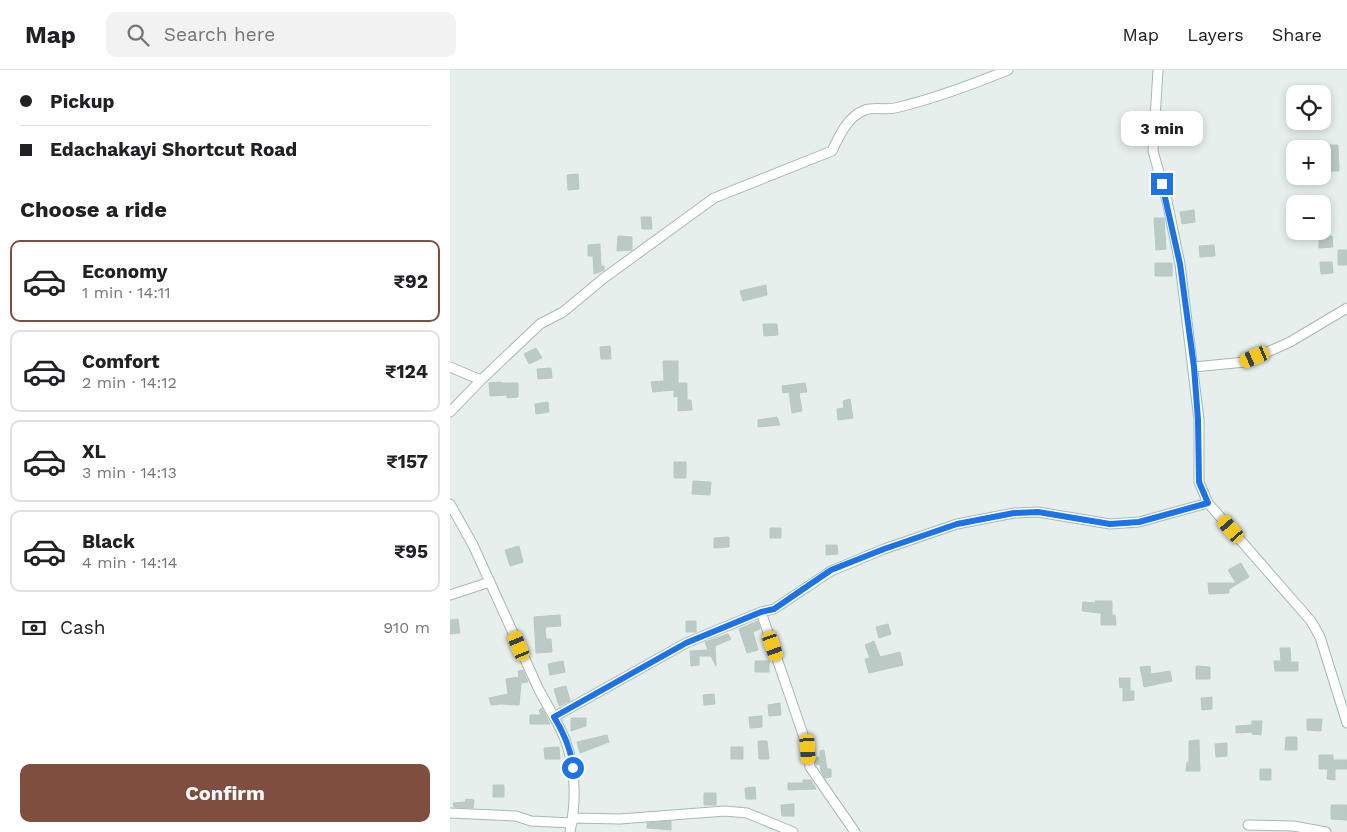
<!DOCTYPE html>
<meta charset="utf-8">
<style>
:root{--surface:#fff;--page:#f2f2f2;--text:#202124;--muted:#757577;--line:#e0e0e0;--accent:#7f4e3f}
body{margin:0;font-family:"Work Sans",sans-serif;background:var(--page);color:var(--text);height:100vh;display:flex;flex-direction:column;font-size:19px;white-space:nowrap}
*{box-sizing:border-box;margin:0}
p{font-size:16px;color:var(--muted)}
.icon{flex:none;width:28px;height:28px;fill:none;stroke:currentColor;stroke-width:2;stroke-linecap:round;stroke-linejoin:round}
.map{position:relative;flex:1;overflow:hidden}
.sheet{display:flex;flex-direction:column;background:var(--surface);width:450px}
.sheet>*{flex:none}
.banner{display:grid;align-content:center;height:110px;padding:0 20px;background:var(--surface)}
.buttons{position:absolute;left:836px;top:15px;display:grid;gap:10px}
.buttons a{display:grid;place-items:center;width:45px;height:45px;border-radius:10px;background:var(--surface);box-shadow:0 2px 8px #0003;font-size:25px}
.end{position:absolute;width:22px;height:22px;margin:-11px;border:6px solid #1a73e8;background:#fff;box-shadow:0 0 0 2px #fff}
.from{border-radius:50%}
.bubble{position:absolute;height:35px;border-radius:10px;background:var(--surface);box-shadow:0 2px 8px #0003;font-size:16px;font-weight:700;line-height:35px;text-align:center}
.car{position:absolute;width:15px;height:30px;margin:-15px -8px;border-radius:6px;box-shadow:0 0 4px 1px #0007;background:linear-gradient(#f5c518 24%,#345 0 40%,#f5c518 0 76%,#345 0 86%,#f5c518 0)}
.banner b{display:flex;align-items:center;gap:18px;height:48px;font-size:19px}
.banner b+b{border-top:1px solid var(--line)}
.banner i{width:12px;height:12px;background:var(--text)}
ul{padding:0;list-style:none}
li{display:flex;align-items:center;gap:15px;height:82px;margin:0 10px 8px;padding:0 10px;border:2px solid var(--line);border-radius:10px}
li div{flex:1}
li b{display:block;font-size:19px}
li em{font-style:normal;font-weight:700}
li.selected{border-color:var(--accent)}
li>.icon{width:45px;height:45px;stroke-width:1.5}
h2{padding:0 20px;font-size:22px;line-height:60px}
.pay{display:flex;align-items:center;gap:12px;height:55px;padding:0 20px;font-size:19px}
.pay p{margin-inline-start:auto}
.button{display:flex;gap:10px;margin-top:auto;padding:10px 20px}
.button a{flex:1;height:58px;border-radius:10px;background:var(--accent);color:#fff;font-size:20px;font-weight:700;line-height:58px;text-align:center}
header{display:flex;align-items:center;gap:30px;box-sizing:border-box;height:70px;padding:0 25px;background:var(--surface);border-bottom:1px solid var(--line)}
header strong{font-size:24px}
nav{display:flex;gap:28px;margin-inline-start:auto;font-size:18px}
.search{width:350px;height:45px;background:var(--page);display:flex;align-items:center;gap:12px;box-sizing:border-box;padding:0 18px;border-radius:10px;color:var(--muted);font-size:19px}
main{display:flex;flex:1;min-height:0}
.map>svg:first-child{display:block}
</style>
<header>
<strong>Map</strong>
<div class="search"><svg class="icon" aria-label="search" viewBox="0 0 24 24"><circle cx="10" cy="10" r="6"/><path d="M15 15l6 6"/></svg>Search here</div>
<nav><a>Map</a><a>Layers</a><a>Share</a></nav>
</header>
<main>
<section class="sheet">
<div class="banner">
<b><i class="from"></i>Pickup</b>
<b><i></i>Edachakayi Shortcut Road</b>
</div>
<h2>Choose a ride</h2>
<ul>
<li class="selected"><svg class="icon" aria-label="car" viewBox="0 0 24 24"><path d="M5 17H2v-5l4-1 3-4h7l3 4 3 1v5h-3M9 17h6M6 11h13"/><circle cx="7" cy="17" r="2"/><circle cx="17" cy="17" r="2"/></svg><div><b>Economy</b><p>1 min · 14:11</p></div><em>₹92</em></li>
<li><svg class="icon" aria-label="car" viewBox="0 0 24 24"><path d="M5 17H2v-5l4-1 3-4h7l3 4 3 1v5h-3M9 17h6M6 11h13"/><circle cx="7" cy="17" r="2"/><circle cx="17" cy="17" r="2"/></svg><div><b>Comfort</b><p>2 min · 14:12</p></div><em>₹124</em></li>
<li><svg class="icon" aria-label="car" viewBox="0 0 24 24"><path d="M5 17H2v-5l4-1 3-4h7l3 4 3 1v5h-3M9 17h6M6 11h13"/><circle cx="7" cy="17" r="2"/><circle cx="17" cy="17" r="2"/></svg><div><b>XL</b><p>3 min · 14:13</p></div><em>₹157</em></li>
<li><svg class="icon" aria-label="car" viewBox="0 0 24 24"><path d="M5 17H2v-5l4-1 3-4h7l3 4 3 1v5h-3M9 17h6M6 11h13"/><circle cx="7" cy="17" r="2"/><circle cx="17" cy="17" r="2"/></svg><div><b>Black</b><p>4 min · 14:14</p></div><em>₹95</em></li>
</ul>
<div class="pay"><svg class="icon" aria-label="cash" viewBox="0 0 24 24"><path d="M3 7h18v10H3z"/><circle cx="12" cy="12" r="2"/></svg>Cash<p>910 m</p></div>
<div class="button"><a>Confirm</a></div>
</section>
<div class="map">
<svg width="897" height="762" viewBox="0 0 897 762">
<rect width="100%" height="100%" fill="#e6efeb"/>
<path fill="#bbcac4" stroke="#b8c9c2" d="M 872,75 L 888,75 L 889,101 L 877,101 L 877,86 L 872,86 Z
M 128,104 L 129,119 L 118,120 L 117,105 Z
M 744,140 L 745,152 L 732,154 L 730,142 Z
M 191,147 L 201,147 L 202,159 L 192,159 Z
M 704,148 L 714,148 L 716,179 L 706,180 Z
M 168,166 L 182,167 L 182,180 L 167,181 Z
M 882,166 L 883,177 L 869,178 L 869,167 Z
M 150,174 L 151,196 L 154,196 L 154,200 L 144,204 L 143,186 L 138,186 L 138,175 Z
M 764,175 L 765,186 L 750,187 L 749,176 Z
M 888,180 L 897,180 L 897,195 L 888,195 Z
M 870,192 L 882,192 L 883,203 L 871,204 Z
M 705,193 L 722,193 L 722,206 L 705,206 Z
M 316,215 L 317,225 L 293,231 L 290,221 Z
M 313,254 L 327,254 L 328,265 L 314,266 Z
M 160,276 L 161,289 L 151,289 L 150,277 Z
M 86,278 L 92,288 L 79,294 L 74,284 Z
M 213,291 L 228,291 L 228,313 L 237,313 L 237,330 L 241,330 L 242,340 L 228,341 L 228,326 L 224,327 L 224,320 L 203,322 L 201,312 L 214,311 Z
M 101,298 L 102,308 L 88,309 L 87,299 Z
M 51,312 L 51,313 L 68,313 L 68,327 L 57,328 L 57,325 L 40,326 L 39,313 Z
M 355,313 L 357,322 L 349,323 L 352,341 L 342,343 L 339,322 L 333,323 L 332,316 Z
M 400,329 L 403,348 L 388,350 L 387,339 L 394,338 L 393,331 Z
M 98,332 L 99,342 L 86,344 L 85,334 Z
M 327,347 L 330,355 L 308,357 L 308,350 Z
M 224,392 L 236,392 L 236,408 L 224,408 Z
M 243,411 L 261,412 L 260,425 L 242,424 Z
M 320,458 L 331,458 L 331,468 L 320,468 Z
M 279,467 L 279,477 L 264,478 L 264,468 Z
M 376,475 L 387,475 L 388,484 L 376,485 Z
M 69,476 L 73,492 L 60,496 L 55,480 Z
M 791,493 L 799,507 L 779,519 L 779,523 L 759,524 L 758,513 L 786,513 L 778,500 Z
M 645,531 L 662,531 L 662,545 L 665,545 L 666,555 L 651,555 L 651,543 L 632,541 L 633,532 L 645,533 Z
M 110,545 L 111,556 L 95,557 L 96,569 L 101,569 L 102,582 L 86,583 L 84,547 Z
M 8,549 L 10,563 L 0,564 L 0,550 Z
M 236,551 L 246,551 L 246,562 L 236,562 Z
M 308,551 L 310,559 L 303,562 L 308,580 L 297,583 L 289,559 Z
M 438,554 L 441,564 L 429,568 L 426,557 Z
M 278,564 L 281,569 L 265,576 L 266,596 L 261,586 L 249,586 L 249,595 L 241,596 L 240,581 L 258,580 L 255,572 Z
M 424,571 L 430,587 L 450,582 L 453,595 L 419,603 L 415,589 L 420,588 L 415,575 Z
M 830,578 L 840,578 L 841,592 L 848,592 L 848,601 L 825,601 L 824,591 L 831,591 Z
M 113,591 L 115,602 L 100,605 L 98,594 Z
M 305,591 L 319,591 L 319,602 L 305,602 Z
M 700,596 L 701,604 L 720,601 L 722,611 L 694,617 L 690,597 Z
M 746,596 L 760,597 L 760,609 L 746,609 Z
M 73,600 L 78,612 L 71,613 L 69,635 L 51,634 L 41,635 L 39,628 L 58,624 L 56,609 L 69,607 L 68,601 Z
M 669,608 L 680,608 L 680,621 L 684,621 L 684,630 L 673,631 L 673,617 L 670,618 Z
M 116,616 L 120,631 L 109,636 L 104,619 Z
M 264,624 L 265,634 L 254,635 L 253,625 Z
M 762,627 L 762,639 L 752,640 L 751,628 Z
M 330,633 L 331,645 L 319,646 L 318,635 Z
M 92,638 L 100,654 L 80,654 L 80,645 L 91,645 L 89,640 Z
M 312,646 L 312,657 L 300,658 L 299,647 Z
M 121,648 L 136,648 L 136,656 L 121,661 Z
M 857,649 L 872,649 L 871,661 L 857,660 Z
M 802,651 L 812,651 L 811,665 L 802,664 L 802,662 L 786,663 L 786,656 L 802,655 Z
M 157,665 L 159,672 L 130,683 L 127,672 Z
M 836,667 L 847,667 L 847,680 L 835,680 Z
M 749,670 L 750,701 L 736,701 L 737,692 L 739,692 L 739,671 Z
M 308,671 L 317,671 L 319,689 L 309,689 Z
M 777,673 L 777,686 L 766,687 L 765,674 Z
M 109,677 L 110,689 L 95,689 L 94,678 Z
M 281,677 L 293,677 L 293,689 L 281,689 Z
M 374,680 L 377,699 L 381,699 L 381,707 L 375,708 L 371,701 L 370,694 L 366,695 L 365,688 L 370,687 L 370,681 Z
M 869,685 L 883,685 L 883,690 L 897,690 L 897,699 L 885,699 L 885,710 L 877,709 L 878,699 L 869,699 Z
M 810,699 L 821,699 L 821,710 L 810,710 Z
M 353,710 L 361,710 L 366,719 L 338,720 L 338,713 L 353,713 Z
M 43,715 L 54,715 L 54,727 L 43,727 Z
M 305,717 L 306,729 L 296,729 L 295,718 Z
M 254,723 L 266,723 L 266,735 L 254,735 Z
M 16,729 L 24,730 L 23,738 L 4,737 L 3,733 L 15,732 Z
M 344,734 L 344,746 L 332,746 L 331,735 Z
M 881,735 L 897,735 L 897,750 L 881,749 Z
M 221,751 L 221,760 L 197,758 L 197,753 Z"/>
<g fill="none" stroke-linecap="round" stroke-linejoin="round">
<g stroke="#a8b8b2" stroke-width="11">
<path id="minor" d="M 708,0 L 703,81 L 717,131 L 730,194 L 749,350 L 749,412 L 758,433 L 861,551 L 870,567 L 897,653
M 0,297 L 31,310 L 0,342
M 744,297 L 795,292 L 840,272 L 897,238
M 31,310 L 90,254 L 113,242 L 154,208 L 264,128 L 382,81 C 389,66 398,46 415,40 C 423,37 436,40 445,38 C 484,29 521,15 558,0
M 0,434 L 23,475 L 89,620 L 104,647
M 0,525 L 40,512
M 311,542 L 358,679 L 360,697 L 405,762
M 0,743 L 66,746 L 81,751 L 122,753
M 123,748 L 170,749 L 275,741 L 297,743 L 343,762
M 798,755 L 843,756 L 876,762
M 120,762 C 128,722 126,683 104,647 L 236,573 L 311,542 L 324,539 L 381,501 L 434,479 L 507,454 L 564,443 L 588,442 L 660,454 L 689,452 L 758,433"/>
</g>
<use href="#minor" stroke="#fff" stroke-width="9"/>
</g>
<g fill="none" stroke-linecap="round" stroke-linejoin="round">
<path stroke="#1a73e8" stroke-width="6" d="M 123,698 C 121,679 114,663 104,647 L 236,573 L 311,542 L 324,539 L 381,500 L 434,479 L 507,454 L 564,443 L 588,442 L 660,454 L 689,452 L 758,433 L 749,412 L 748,350 L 744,297 L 730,194 L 712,114"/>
</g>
</svg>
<div class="buttons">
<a><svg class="icon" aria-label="locate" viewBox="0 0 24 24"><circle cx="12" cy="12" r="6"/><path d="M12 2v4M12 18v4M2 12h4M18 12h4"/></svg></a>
<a>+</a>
<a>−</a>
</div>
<i class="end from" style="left:123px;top:698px"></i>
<i class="end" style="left:712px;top:114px"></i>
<div class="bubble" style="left:671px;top:41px;width:82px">3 min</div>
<i class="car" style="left:805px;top:287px;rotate:247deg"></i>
<i class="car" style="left:781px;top:459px;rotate:319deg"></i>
<i class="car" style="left:69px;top:576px;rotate:337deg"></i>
<i class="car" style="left:323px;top:576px;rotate:161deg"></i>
<i class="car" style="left:358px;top:679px;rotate:176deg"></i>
</div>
</main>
